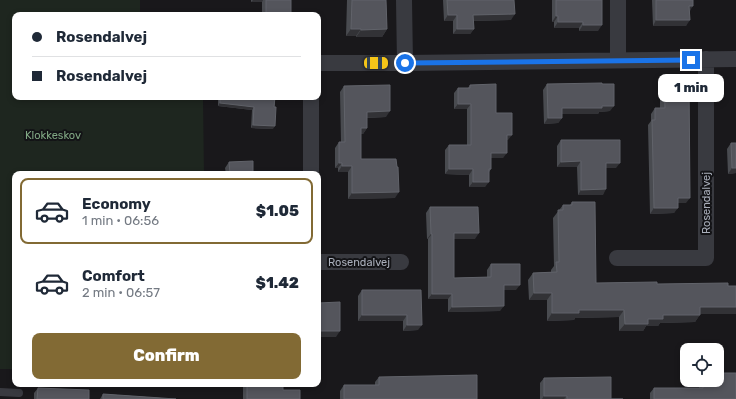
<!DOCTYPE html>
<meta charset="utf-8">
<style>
:root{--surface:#fff;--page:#f2f2f3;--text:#1f2937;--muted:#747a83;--line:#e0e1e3;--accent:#826a34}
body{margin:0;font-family:Rubik,sans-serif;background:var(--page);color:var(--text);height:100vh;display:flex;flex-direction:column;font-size:15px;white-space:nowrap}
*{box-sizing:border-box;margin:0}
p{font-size:13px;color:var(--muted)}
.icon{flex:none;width:22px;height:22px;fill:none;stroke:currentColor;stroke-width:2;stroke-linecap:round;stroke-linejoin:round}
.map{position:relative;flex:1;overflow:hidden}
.details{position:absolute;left:12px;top:171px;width:309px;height:216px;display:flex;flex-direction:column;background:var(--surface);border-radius:8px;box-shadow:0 2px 6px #0003}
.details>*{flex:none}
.hud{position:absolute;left:12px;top:12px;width:309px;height:88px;border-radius:8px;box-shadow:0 2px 6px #0003;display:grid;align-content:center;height:88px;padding:0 20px;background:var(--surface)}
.fabs{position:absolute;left:680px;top:343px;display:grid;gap:8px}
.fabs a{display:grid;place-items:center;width:44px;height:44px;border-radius:8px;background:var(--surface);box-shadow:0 2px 6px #0003;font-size:20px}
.end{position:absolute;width:18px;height:18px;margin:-9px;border:5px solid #1a73e8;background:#fff;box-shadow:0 0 0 2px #fff}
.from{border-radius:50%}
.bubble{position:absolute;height:28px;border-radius:8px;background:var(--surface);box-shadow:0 2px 6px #0003;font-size:13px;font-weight:800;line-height:28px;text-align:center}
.car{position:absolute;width:12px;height:24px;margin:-12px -6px;border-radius:5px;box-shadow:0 0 3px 1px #0007;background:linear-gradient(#f5c518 24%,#345 0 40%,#f5c518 0 76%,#345 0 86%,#f5c518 0)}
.hud b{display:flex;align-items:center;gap:14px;height:38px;font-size:15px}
.hud b+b{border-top:1px solid var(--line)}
.hud i{width:10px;height:10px;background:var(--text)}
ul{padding:7px 0 0;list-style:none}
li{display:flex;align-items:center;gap:12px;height:66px;margin:0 8px 6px;padding:0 12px;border:2px solid transparent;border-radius:8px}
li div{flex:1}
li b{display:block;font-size:15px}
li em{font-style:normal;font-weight:800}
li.on{border-color:var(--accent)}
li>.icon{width:36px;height:36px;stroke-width:1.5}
.button{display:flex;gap:8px;margin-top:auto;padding:8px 20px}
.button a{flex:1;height:46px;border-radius:8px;background:var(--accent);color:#fff;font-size:16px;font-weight:800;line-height:46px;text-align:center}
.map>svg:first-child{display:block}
</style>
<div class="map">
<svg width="736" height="399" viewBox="0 0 736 399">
<rect width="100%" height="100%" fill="#19181b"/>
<path fill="#1e261f" d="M 0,0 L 140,0 L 140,15 L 15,15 L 15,97 L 203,97 L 204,174 L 15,174 L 15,369 L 0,369 Z"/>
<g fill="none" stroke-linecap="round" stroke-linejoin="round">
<path stroke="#393a40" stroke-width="8" d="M 0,392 L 19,393"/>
<path stroke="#393a40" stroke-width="16" d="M 404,0 L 405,63
M 618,60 L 618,0
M 318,63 L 405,63 L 736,59
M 311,97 L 311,174
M 617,258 L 706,258 L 706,59
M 318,262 L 401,262"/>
</g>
<path fill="#494b50" d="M 251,0 L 291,0 L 291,15 L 262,15 L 262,2 L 251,2 Z
M 347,0 L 386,0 L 387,29 L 382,37 L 356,37 L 356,36 L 346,36 Z
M 443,0 L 514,0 L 511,20 L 473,21 L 474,29 L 470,34 L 453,34 L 453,21 L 444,21 Z
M 552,0 L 602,0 L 598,31 L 579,31 L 579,28 L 554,28 L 554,22 L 552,22 Z
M 652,0 L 693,0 L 686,26 L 653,26 Z
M 664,83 L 686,203 L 678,203 L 674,213 L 650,214 L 648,125 L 651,121 L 651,114 L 655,108 L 660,108 L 660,89 Z
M 547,84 L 610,111 L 599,112 L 598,114 L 562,114 L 562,118 L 558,123 L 544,124 L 543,90 Z
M 470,85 L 496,113 L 508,140 L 507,140 L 503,158 L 491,158 L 491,169 L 489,172 L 485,187 L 469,187 L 469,175 L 445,174 L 445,150 L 449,145 L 467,145 L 467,109 L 454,109 L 454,93 L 458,88 L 468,88 Z
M 344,86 L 386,117 L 367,118 L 367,128 L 363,134 L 361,134 L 361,159 L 395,198 L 348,199 L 348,172 L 338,172 L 338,168 L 335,168 L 335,148 L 339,142 L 341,142 L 340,92 Z
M 218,97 L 275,97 L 273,129 L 251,128 L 252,110 L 218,106 Z
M 561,140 L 616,168 L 606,168 L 603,195 L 578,195 L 577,167 L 557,167 L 557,146 Z
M 731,143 L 736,143 L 736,173 L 728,174 L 727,149 Z
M 229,162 L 253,174 L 226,174 L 225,168 Z
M 572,202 L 596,283 L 657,284 L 728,286 L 736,314 L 700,314 L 695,322 L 660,323 L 658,326 L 646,326 L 643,331 L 619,331 L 619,317 L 575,318 L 574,320 L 547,321 L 547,300 L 529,300 L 528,280 L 533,273 L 551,272 L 551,270 L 554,266 L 553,218 L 563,205 L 570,205 Z
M 430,207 L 475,239 L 454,239 L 454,278 L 487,277 L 487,270 L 491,264 L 516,290 L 504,290 L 500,311 L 448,312 L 448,299 L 428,299 L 428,239 L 427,239 L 426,213 Z
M 362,290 L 421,290 L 418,330 L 403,331 L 403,321 L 358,321 L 358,296 Z
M 719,373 L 736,399 L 650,399 L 650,393 L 654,388 L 699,388 L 699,383 L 701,380 L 717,380 L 717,376 Z
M 379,377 L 477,399 L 340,399 L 340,391 L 344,385 L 375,385 L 375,382 Z
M 544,378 L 611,399 L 623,399 L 540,399 L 540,383 Z
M 244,384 L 283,384 L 283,390 L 300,399 L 243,399 L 243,386 Z
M 38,388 L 89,399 L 34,399 L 34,393 Z
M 103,394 L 176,399 L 100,399 Z"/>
<path fill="#323236" d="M 253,0 L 263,0 L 262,2 L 251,2 Z
M 689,6 L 693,6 L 689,12 Z
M 515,14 L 511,20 L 469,21 L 473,15 Z
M 448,15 L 457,15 L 453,21 L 444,21 Z
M 556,16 L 558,16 L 554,22 L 552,22 Z
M 656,20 L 690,20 L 686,26 L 653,26 Z
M 558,22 L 583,22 L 579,28 L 554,28 Z
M 583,25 L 602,25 L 598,31 L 579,31 Z
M 351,29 L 361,29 L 356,36 L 346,36 Z
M 387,29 L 382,37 L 356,37 L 361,30 Z
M 457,29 L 474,29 L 470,34 L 453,34 Z
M 220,103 L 254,107 L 252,110 L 218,106 Z
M 458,104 L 471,104 L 467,109 L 454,109 Z
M 602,106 L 614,106 L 610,111 L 599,112 L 598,114 L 558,114 L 562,108 Z
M 390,111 L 386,117 L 363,118 L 367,112 Z
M 548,118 L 562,118 L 558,123 L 544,124 Z
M 253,125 L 275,126 L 273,129 L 251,128 Z
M 361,128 L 367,128 L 363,134 L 357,134 Z
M 507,135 L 512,135 L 508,140 L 503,140 Z
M 491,153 L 507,153 L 503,158 L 487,158 Z
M 581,161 L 577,167 L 557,167 L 561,162 Z
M 339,163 L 342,163 L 338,168 L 335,168 Z
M 606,163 L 620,163 L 616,168 L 602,168 Z
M 342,166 L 352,166 L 348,172 L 338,172 Z
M 732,168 L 736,168 L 736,173 L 728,174 Z
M 449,169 L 473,169 L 469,175 L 445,174 Z
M 473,182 L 489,182 L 485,187 L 469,187 Z
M 606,189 L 603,195 L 578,195 L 581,190 Z
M 399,192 L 395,198 L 348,199 L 352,193 Z
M 678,198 L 690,198 L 686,203 L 674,203 Z
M 654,208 L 678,208 L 674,213 L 650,214 Z
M 454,233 L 479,233 L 475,239 L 450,239 Z
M 431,234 L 432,234 L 428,239 L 427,239 Z
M 504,285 L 520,285 L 516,290 L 500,290 Z
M 534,293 L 552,293 L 547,300 L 529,300 Z
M 432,294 L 452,294 L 448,299 L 428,299 Z
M 504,306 L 500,311 L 448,312 L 452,307 Z
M 700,307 L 736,307 L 736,314 L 695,314 Z
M 579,310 L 624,310 L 619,317 L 575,318 L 574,320 L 547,321 L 552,313 Z
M 362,315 L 407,315 L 403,321 L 358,321 Z
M 663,315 L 700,315 L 695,322 L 660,323 L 658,326 L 646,326 L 643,331 L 619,331 L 625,324 Z
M 407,325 L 422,325 L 418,330 L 403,331 Z
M 318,331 L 340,331 L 336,337 L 318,337 Z
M 544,396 L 567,396 L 564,399 L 542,399 Z"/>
<path fill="#54555c" stroke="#61636a" d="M 266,0 L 291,0 L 291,15 L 266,15 Z
M 352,0 L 386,0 L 387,29 L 361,30 L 361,29 L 351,29 Z
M 447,0 L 514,0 L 515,14 L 473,15 L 474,29 L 457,29 L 457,15 L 448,15 Z
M 556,0 L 602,0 L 602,25 L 583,25 L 583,22 L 558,22 L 558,16 L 556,16 Z
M 656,0 L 693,0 L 693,6 L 689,6 L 690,20 L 656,20 Z
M 602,83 L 602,84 L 614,84 L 614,106 L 602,106 L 602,108 L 562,108 L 562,118 L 548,118 L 547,84 Z
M 664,83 L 689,83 L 690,198 L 678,198 L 678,208 L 654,208 L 652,120 L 655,120 L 655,108 L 665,108 Z
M 496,84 L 496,113 L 512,113 L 512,135 L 507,135 L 507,153 L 491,153 L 491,169 L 489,169 L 489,182 L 473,182 L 473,169 L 449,169 L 449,145 L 471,145 L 471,104 L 458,104 L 458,88 L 470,88 L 470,85 Z
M 390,85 L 390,111 L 367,112 L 367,128 L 361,128 L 361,159 L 396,159 L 397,167 L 398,167 L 399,192 L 352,193 L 352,166 L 342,166 L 342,163 L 339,163 L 339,142 L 345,142 L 344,86 Z
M 220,97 L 275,97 L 274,107 L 276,107 L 275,126 L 253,125 L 254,107 L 220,103 Z
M 561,140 L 620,140 L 620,163 L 606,163 L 606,189 L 581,190 L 581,161 L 561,162 Z
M 731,143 L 736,143 L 736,168 L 732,168 Z
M 253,161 L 253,174 L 230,174 L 229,162 Z
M 572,202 L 595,202 L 596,283 L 657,282 L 657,284 L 728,283 L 728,286 L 736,286 L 736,307 L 700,307 L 700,315 L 663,315 L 663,319 L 648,319 L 648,324 L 625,324 L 624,310 L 579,310 L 579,313 L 552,313 L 552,293 L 534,293 L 533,273 L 557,272 L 556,262 L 559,262 L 558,210 L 563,210 L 563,205 L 572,205 Z
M 430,207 L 478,207 L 479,233 L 454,233 L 454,278 L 491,277 L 491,264 L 520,264 L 520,285 L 504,285 L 504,306 L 452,307 L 452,294 L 432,294 L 432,234 L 431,234 Z
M 362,290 L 421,290 L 422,325 L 407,325 L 407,315 L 362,315 Z
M 340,302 L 340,331 L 318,331 L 318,303 Z
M 719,373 L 736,373 L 736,399 L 654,399 L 654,388 L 703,388 L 703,380 L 717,380 L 717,376 L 719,376 Z
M 477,375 L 477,399 L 344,399 L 344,385 L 379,385 L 379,377 Z
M 611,377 L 611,399 L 623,399 L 567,399 L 567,396 L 544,396 L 544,378 Z
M 247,384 L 283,384 L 283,390 L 300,390 L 300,399 L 247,399 Z
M 38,388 L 89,390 L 89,399 L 37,399 Z
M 103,394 L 176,399 L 103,399 Z"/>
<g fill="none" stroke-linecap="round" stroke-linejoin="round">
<path stroke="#1a73e8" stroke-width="5" d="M 405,63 L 691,60"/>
</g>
<g text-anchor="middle" stroke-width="4" stroke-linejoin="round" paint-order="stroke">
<g font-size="11" fill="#80a783" stroke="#131316">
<text x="53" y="139">Klokkeskov</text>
</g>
<g font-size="11" fill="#aaafbb" stroke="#131316">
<text transform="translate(706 203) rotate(-90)" y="4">Rosendalvej</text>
<text x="359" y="266">Rosendalvej</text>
</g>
</g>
</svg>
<div class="fabs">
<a><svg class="icon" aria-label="locate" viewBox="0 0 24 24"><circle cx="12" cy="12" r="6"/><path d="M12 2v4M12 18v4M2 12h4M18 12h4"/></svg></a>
</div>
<i class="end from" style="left:405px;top:63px"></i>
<i class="end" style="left:691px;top:60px"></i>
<div class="bubble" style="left:658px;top:74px;width:66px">1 min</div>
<i class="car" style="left:376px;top:63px;rotate:90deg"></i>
<div class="hud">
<b><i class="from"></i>Rosendalvej</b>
<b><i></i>Rosendalvej</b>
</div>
<section class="details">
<ul>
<li class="on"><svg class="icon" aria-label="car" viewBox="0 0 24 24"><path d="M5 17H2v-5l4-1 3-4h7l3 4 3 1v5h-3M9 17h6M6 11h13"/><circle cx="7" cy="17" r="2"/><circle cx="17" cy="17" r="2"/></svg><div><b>Economy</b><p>1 min · 06:56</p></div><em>$1.05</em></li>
<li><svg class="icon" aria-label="car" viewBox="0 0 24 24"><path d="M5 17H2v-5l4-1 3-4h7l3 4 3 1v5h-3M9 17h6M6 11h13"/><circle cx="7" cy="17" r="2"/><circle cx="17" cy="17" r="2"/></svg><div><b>Comfort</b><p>2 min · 06:57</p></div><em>$1.42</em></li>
</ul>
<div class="button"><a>Confirm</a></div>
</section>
</div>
